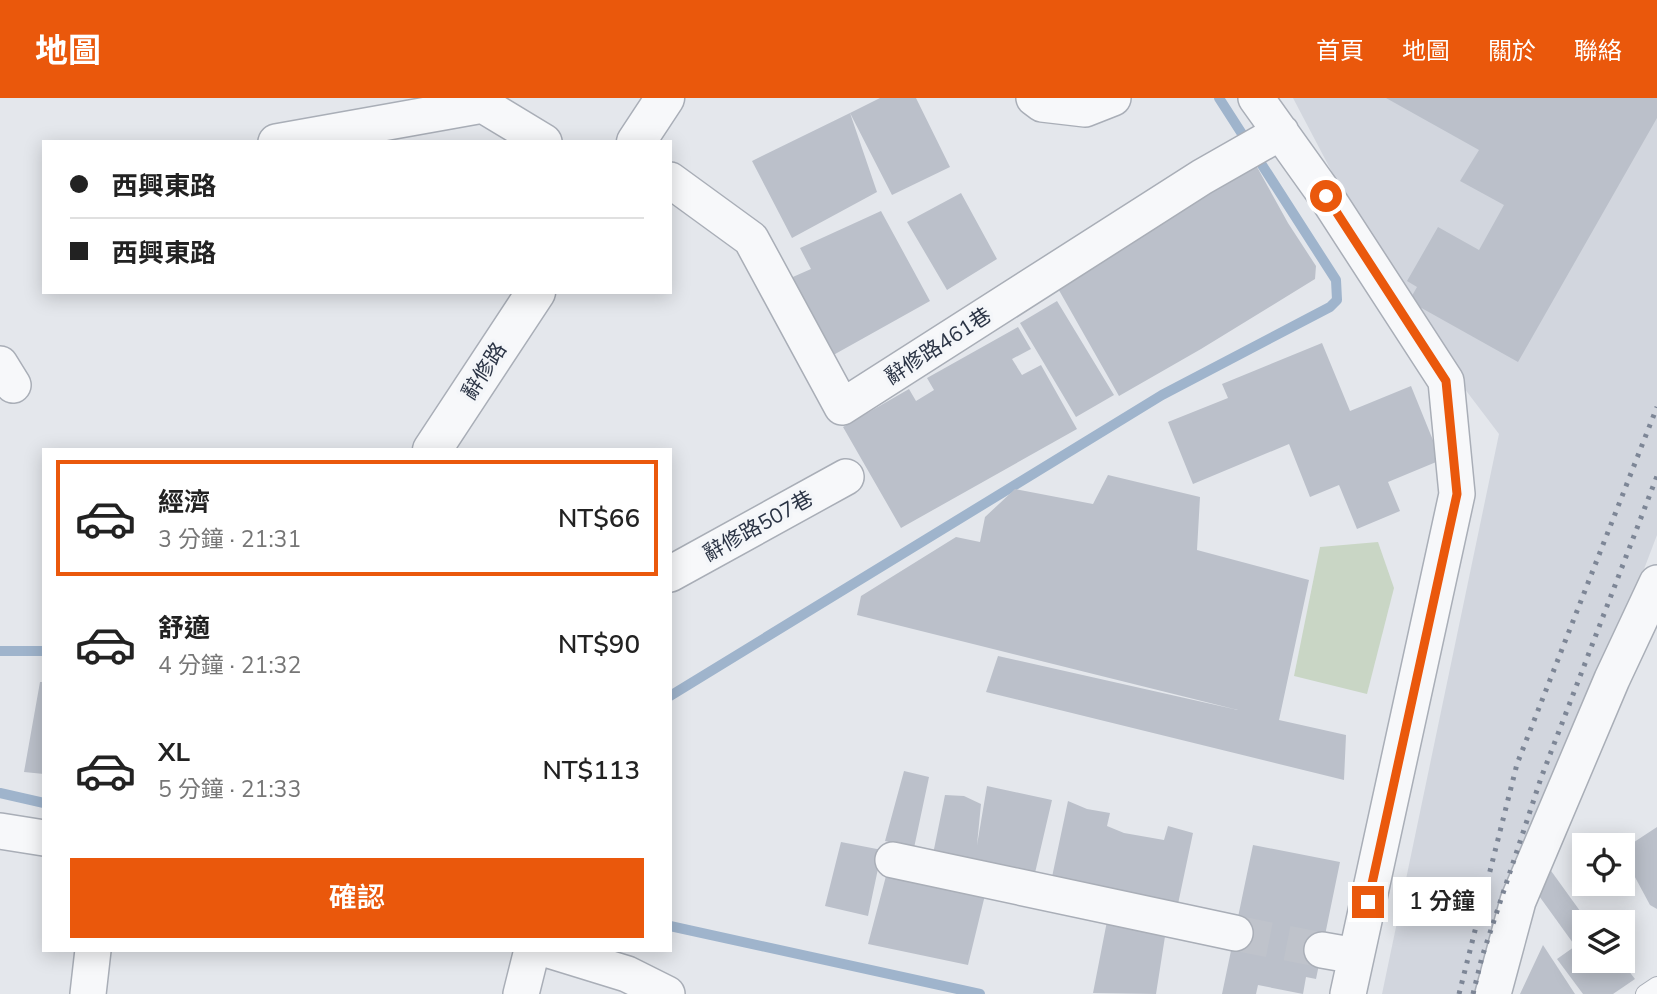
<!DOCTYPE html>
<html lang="zh-TW">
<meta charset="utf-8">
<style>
:root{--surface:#fff;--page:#f2f2f2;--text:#222;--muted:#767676;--line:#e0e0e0;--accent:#ea580c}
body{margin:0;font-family:"Nunito Sans","Noto Sans TC",sans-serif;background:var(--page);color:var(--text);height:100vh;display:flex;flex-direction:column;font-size:26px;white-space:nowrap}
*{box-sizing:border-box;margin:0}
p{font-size:23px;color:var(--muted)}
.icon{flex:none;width:38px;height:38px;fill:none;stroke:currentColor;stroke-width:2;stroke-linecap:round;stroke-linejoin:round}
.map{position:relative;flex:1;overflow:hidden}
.panel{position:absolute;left:42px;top:350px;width:630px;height:504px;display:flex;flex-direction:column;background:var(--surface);border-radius:0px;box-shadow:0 4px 18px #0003}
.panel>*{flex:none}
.top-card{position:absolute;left:42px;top:42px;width:630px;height:154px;border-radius:0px;box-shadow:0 4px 18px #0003;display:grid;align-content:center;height:154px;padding:0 28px;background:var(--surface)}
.controls{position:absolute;left:1572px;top:735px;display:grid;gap:14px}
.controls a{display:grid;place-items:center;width:63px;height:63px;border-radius:0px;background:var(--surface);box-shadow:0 4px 18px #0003;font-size:35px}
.end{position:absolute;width:32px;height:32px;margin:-16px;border:9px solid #ea580c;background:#fff;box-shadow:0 0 0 4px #fff}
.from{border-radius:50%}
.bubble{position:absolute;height:49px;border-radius:0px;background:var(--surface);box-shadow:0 4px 18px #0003;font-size:23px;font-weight:600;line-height:49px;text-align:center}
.top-card b{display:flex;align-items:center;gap:24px;height:66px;font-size:26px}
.top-card b+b{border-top:2px solid var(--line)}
.top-card i{width:18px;height:18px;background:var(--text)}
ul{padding:12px 0 0;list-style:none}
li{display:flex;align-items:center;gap:21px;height:116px;margin:0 14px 10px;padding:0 14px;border:4px solid transparent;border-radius:0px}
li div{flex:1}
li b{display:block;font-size:26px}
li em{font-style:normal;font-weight:600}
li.selected{border-color:var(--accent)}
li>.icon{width:63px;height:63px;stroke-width:1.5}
.button{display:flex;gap:14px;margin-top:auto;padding:14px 28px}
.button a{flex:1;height:80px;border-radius:0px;background:var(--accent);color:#fff;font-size:28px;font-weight:600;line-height:80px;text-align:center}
header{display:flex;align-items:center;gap:42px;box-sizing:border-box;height:98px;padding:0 35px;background:var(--accent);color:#fff}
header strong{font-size:33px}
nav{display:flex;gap:38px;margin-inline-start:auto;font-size:24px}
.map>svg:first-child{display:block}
</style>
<header>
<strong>地圖</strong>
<nav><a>首頁</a><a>地圖</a><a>關於</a><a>聯絡</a></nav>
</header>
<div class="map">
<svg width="1657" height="896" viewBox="0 0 1657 896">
<rect width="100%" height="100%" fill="#e4e7ec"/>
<path fill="#d2d6de" d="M 1293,0 L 1657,0 L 1657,437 L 1590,613 L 1500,896 L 1382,896 L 1499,336 L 1404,211 Z"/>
<path fill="#c9d6c5" d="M 1378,444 L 1394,490 L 1367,596 L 1294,578 L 1320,449 Z"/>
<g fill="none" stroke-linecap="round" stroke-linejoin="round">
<path stroke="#9fb4cc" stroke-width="10" d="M 0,553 L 44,553
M 670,598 L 1162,297 L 1330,209 L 1337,202 L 1336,182 L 1219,0
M 0,695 L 44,705
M 670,828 L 980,896"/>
</g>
<path fill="#bbc0ca" d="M 880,0 L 916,0 L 950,69 L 892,97 L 850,15 Z
M 1386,0 L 1657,0 L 1657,20 L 1518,264 L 1409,203 L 1417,189 L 1407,183 L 1438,129 L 1479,152 L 1504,107 L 1460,83 L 1479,52 Z
M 850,15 L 877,94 L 792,140 L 752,63 Z
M 1252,60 L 1288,125 L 1316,168 L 1315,181 L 1201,251 L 1119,298 L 1056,187 L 1135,143 L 1128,129 Z
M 961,95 L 997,161 L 947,192 L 907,124 Z
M 881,113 L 930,203 L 828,260 L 786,182 L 811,171 L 800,150 Z
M 1057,203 L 1114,297 L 1076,319 L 1020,225 Z
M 1018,229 L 1031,251 L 1012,261 L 1022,277 L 1041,267 L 1077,331 L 901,430 L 843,329 L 909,291 L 916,303 L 934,292 L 927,280 Z
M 1322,245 L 1350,313 L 1411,288 L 1441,362 L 1388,384 L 1400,413 L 1357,431 L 1339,387 L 1310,399 L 1289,346 L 1193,386 L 1168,324 L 1228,300 L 1222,286 Z
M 1108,377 L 1200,399 L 1197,452 L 1309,482 L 1279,622 L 1346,637 L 1344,682 L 986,594 L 998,558 L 1238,612 L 857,517 L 861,498 L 956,439 L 980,444 L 985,419 L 1015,391 L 1093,406 Z
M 40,584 L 44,584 L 44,676 L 24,674 Z
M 904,673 L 929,679 L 914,750 L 885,743 Z
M 987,688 L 1052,702 L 1035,775 L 933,756 L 945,697 L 964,698 L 981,706 L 977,747 Z
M 1068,703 L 1087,711 L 1110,715 L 1107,728 L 1124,735 L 1164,742 L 1168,728 L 1193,735 L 1178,806 L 1052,779 Z
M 1657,729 L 1657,811 L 1650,807 L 1622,755 L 1622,752 Z
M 841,744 L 882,752 L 868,818 L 825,808 Z
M 1253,747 L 1340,764 L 1316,881 L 1306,879 L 1303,896 L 1258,887 L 1256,896 L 1222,896 Z
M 1549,770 L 1588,824 L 1584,824 L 1584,838 L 1573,845 L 1529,784 Z
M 886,778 L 962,790 L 985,797 L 968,867 L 868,846 Z
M 1108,818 L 1166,832 L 1156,896 L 1093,895 Z
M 1581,844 L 1584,848 L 1584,863 L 1594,863 L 1598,868 L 1605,863 L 1621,863 L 1635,881 L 1613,896 L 1583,896 L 1557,861 Z
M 1543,847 L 1575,896 L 1520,896 Z"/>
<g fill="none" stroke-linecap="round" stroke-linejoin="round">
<path stroke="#bfc3cb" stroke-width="35" stroke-dasharray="35 18" stroke-linecap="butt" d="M 1235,835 L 1322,852"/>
<g stroke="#a9aeb7" stroke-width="20">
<path id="service" d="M 1645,896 L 1657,888"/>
</g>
<g stroke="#a9aeb7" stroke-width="38">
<path id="minor" d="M 1034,0 L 1042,6 L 1085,11 L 1113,0
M 1256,0 L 1326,98 L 1446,283 L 1457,396 L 1348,896
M 276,44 L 483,7 L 544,44
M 670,82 L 751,141 L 842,309 L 1202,79 L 1281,34
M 0,266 L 13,287
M 670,476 L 846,379
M 0,733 L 44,740
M 893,762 L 1235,835
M 549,852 L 627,876 L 667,896
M 1322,852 L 1356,858
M 88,896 L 93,852
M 521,896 L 532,852
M 1493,896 L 1518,803 L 1612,581 L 1657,485"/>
</g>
<g stroke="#a9aeb7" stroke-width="41">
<path id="tertiary" d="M 636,44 L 665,0
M 432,352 L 536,194"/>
</g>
<use href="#service" stroke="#f7f8fa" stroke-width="18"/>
<use href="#minor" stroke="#f7f8fa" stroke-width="35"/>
<use href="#tertiary" stroke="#f7f8fa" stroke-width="38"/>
<path stroke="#7d8696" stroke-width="5" stroke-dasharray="3.5 7" stroke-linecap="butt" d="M 1459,896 L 1517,666 L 1657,309
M 1473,896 L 1482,859 L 1541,680 L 1657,378"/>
</g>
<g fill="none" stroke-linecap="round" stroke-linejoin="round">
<path stroke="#ea580c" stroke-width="9" d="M 1326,98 L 1446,283 L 1457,396 L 1368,804"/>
</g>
<g text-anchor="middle" stroke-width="7" stroke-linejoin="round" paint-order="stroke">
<g font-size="21" fill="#2b3445" stroke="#f4f6f9">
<text transform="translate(938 248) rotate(-33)" y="7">辭修路461巷</text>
<text transform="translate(484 273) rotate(-57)" y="7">辭修路</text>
<text transform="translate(758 428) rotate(-29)" y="7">辭修路507巷</text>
</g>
</g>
</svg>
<div class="controls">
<a><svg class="icon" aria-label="locate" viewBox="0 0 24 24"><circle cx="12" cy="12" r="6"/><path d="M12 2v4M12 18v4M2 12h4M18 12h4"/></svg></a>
<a><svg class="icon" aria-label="layers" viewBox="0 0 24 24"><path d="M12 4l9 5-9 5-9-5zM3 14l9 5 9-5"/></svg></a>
</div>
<i class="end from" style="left:1326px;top:98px"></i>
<i class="end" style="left:1368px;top:804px"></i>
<div class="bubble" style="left:1393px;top:779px;width:98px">1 分鐘</div>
<div class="top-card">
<b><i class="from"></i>西興東路</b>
<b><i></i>西興東路</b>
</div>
<section class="panel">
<ul>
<li class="selected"><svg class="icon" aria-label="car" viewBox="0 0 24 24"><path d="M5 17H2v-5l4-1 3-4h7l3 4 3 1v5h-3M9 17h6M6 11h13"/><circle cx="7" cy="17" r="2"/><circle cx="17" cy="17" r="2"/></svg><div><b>經濟</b><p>3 分鐘 · 21:31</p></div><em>NT$66</em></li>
<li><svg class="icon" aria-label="car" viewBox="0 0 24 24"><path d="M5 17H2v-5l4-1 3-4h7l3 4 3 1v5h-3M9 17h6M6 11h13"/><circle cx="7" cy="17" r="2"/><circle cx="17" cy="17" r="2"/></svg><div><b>舒適</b><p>4 分鐘 · 21:32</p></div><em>NT$90</em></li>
<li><svg class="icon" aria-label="car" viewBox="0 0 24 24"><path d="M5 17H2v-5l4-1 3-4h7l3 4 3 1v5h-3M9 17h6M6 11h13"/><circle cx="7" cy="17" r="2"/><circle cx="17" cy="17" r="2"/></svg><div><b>XL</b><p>5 分鐘 · 21:33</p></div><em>NT$113</em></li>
</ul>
<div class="button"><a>確認</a></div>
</section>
</div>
